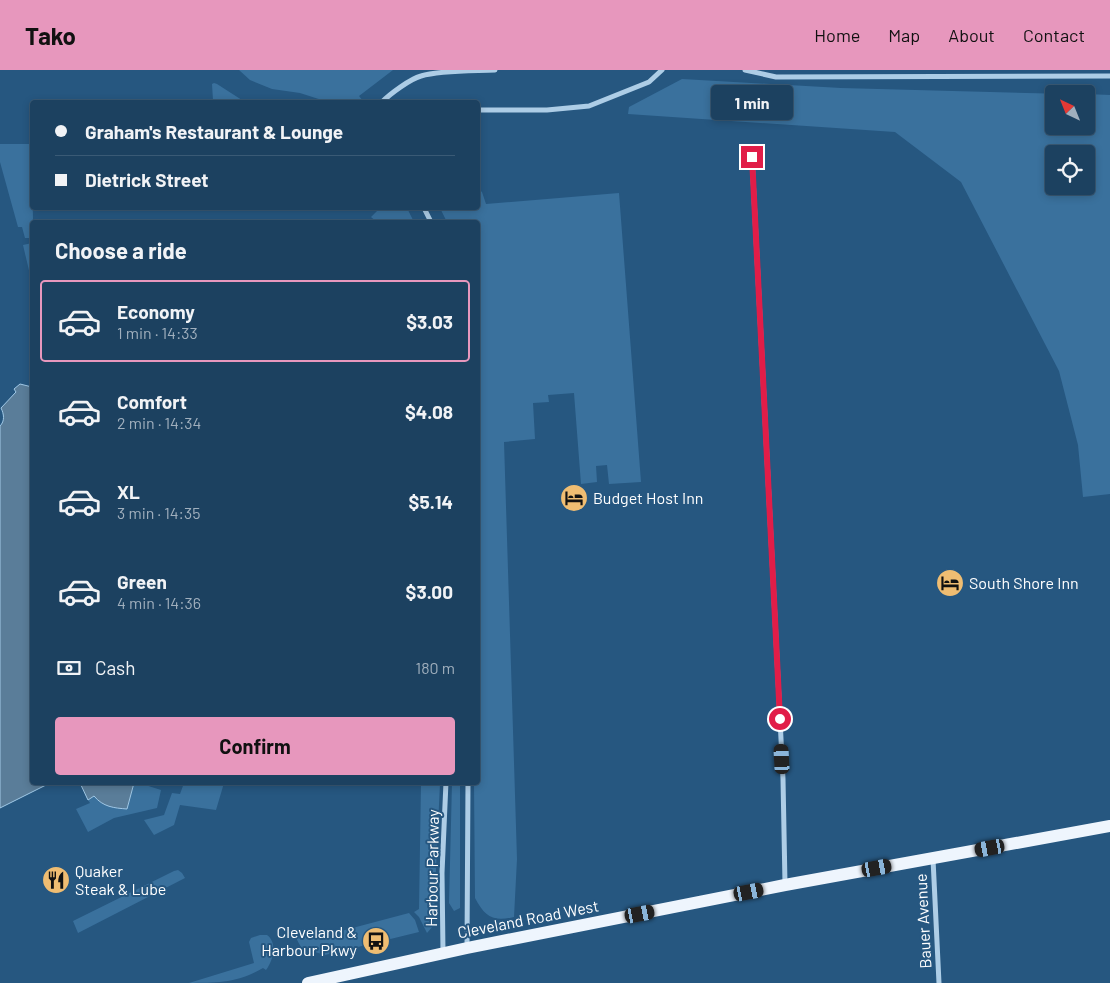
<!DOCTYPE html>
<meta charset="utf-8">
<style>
:root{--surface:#1c4160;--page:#254866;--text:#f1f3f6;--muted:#a0afbd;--line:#3a5a75;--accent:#e797bd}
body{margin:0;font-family:Barlow,sans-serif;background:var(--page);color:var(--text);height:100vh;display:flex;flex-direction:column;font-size:19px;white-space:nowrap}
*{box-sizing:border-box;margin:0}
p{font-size:16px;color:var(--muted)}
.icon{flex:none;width:28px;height:28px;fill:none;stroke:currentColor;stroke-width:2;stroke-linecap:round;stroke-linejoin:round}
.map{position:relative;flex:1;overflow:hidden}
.details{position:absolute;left:30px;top:150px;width:450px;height:565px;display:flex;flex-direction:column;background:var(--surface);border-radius:5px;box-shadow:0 2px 8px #0003,0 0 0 1px var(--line)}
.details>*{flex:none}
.banner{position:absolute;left:30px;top:30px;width:450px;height:110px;border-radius:5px;box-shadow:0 2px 8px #0003,0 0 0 1px var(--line);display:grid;align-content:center;height:110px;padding:0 25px;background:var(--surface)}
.needle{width:32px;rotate:317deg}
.buttons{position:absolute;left:1045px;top:15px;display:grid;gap:10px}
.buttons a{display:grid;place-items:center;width:50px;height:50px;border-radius:5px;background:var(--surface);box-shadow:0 2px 8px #0003,0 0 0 1px var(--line);font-size:25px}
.end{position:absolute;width:22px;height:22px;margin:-11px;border:6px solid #e11d48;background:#fff;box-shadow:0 0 0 2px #fff}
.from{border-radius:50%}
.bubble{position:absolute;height:35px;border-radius:5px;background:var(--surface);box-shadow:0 2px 8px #0003,0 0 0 1px var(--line);font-size:16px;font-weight:700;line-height:35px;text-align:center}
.car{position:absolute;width:15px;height:30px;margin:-15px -8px;border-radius:6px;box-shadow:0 0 4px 1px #0007;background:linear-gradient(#222 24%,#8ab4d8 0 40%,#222 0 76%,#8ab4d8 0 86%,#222 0)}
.banner b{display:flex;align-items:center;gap:18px;height:48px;font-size:19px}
.banner b+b{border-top:1px solid var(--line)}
.banner i{width:12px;height:12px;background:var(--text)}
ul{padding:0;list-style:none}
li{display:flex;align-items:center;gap:15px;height:82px;margin:0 10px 8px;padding:0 15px;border:2px solid transparent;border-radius:5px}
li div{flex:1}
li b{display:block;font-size:19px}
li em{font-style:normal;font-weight:700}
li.on{border-color:var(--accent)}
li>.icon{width:45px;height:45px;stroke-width:1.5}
h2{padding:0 25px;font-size:22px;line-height:60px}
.pay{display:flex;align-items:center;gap:12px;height:55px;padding:0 25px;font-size:19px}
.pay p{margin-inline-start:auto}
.action{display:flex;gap:10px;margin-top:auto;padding:10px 25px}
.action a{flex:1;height:58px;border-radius:5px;background:var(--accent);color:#111;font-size:20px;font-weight:700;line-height:58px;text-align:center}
header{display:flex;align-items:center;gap:30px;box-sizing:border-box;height:70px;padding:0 25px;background:var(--accent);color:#111}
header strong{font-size:24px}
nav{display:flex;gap:28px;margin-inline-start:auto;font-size:18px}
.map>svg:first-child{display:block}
</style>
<header>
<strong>Tako</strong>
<nav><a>Home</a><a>Map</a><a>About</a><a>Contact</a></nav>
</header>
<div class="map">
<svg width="1110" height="913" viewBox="0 0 1110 913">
<rect width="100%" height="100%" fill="#265780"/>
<path fill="#3a719d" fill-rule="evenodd" d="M 239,0 L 393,0 L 359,26 L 363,31 L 359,32 L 328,32 L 300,23 L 272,19 L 250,10 Z
M 682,9 L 841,18 L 1068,24 L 1054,24 L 1054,56 L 1086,56 L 1086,24 L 1110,25 L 1110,424 L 1083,427 L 1078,375 L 1059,301 L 961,112 L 895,62 L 628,44 L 629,37 ZM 1054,84 L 1086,84 L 1086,116 L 1054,116 Z
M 214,13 L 217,14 L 245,32 L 213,30 L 212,14 Z
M 0,74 L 32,74 L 33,152 L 31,168 L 25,168 L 22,157 L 18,157 L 0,92 Z
M 478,119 L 482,122 L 486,134 L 619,123 L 641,412 L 609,414 L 607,395 L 596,396 L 597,412 L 581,414 L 574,323 L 548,325 L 549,332 L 533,333 L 535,369 L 504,372 L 517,789 L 514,847 C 493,852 485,847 475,828 L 474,713 L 478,712 L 478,152 L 447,152 L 440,138 L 478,138 Z
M 379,138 L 407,138 L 414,152 L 377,152 L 371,147 L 378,140 Z
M 32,173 L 32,213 L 23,175 Z
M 134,713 L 139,713 L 161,720 L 157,738 L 114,748 L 88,762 L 76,739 L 90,733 L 88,730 L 94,726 C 103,737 114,738 127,739 Z
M 184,713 L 194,713 L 205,716 L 206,713 L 224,713 L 216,740 L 180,735 L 174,755 L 154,765 L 144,750 L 164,745 L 172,723 L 180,724 Z
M 421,713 L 440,713 L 434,842 L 433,856 L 427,863 L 419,847 L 414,842 L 419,839 Z
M 452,713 L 460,713 L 460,838 L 454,841 L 449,833 Z
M 178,800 L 182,803 L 185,808 L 78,863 L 73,851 L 174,801 Z
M 409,843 L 415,850 L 419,862 L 325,885 L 315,882 L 314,887 C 305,883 299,876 296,867 L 299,861 L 303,859 C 310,861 309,864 311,869 Z
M 260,865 L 267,865 C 278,873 273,891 266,900 L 263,898 C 238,913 217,913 189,913 L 254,893 L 249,872 L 251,868 Z"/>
<path fill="#5a7d99" stroke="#a1c9e7" d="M 20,314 L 32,317 L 32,712 L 50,713 L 0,738 L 0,356 C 5,351 4,344 1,338 L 16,322 L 14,319 Z
M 80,713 L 134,713 L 127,739 C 114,738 103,737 94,726 L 88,730 Z"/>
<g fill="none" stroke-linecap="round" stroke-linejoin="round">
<path stroke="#adcde6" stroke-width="5" d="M 745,0 L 776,7 L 1110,6
M 382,32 C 390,24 410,9 421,6 C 441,0 474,1 495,0
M 478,40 L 547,40 L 589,36 L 649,12 L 662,0
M 752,87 L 783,709 L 785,814
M 424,138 L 431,152
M 933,789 L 939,913
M 467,877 L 468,712
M 443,882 L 442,803 L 446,712"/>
<path stroke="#eef5fd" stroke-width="12" d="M 308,913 L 467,878 L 785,815 L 1110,756"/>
</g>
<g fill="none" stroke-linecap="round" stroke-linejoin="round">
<path stroke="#e11d48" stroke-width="6" d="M 752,87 L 780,649"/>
</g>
<defs>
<g id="hotel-disc" transform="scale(1.4375)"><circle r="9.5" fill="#efbd72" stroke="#265780"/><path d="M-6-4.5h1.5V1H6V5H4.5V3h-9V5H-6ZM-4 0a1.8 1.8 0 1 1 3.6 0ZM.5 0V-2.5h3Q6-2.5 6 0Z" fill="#111"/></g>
<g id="restaurant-disc" transform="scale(1.4375)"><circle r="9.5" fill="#efbd72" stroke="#265780"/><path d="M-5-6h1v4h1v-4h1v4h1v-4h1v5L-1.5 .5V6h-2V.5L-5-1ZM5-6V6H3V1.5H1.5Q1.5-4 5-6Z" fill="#111"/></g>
<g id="bus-disc" transform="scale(1.4375)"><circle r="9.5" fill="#efbd72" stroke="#265780"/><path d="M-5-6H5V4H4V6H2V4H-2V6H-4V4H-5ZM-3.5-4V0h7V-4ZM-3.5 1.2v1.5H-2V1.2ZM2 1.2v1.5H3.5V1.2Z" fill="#111"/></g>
</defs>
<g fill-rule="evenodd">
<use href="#hotel-disc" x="574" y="428"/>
<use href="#hotel-disc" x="950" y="513"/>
<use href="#restaurant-disc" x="56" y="810"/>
<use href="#bus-disc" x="376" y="871"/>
</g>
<g text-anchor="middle" stroke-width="4" stroke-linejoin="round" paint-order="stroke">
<g font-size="16" fill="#fff" stroke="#265780" text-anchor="start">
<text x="593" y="434">Budget Host Inn</text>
<text x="969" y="519">South Shore Inn</text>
<text x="75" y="807">Quaker<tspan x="75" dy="18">Steak &amp; Lube</tspan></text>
<text x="357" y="868" text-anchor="end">Cleveland &amp;<tspan x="357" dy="18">Harbour Pkwy</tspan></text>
</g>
<g font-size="16" fill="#fff" stroke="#265780">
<text transform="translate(432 798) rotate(-89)" y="6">Harbour Parkway</text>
<text transform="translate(528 849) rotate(-11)" y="6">Cleveland Road West</text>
<text transform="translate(923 851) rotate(-93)" y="6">Bauer Avenue</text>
</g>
</g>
</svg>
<div class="buttons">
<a><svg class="needle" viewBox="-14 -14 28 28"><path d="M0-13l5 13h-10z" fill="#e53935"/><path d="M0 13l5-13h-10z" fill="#a0afbd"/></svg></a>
<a><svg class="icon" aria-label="locate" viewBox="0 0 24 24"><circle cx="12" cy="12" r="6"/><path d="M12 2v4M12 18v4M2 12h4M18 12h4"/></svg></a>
</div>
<i class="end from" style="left:780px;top:649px"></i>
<i class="end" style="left:752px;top:87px"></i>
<div class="bubble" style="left:711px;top:15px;width:82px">1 min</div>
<i class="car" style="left:782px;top:689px;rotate:357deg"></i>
<i class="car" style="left:990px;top:778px;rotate:260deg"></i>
<i class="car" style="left:877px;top:798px;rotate:80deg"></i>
<i class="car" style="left:749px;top:822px;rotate:79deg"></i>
<i class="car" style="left:640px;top:844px;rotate:79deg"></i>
<div class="banner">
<b><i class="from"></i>Graham's Restaurant &amp; Lounge</b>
<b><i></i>Dietrick Street</b>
</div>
<section class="details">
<h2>Choose a ride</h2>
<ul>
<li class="on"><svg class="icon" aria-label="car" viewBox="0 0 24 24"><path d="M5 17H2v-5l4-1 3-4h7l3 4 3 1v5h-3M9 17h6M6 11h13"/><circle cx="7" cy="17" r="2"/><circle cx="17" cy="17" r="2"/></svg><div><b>Economy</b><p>1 min · 14:33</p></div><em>$3.03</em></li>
<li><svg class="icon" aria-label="car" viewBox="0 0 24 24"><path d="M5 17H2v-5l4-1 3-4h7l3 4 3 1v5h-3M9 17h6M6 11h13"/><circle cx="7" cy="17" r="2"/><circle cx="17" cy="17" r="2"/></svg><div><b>Comfort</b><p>2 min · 14:34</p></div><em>$4.08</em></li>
<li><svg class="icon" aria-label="car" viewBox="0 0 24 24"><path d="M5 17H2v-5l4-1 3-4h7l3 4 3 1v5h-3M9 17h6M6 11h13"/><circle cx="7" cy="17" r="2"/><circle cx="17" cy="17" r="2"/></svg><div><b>XL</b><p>3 min · 14:35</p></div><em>$5.14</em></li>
<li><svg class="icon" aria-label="car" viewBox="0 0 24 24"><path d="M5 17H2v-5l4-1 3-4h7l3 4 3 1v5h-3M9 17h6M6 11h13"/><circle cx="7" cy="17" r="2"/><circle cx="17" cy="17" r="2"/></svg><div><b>Green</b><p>4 min · 14:36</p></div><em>$3.00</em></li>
</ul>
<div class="pay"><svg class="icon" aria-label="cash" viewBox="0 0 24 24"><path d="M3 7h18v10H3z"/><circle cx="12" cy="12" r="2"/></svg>Cash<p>180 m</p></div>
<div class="action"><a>Confirm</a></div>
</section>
</div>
